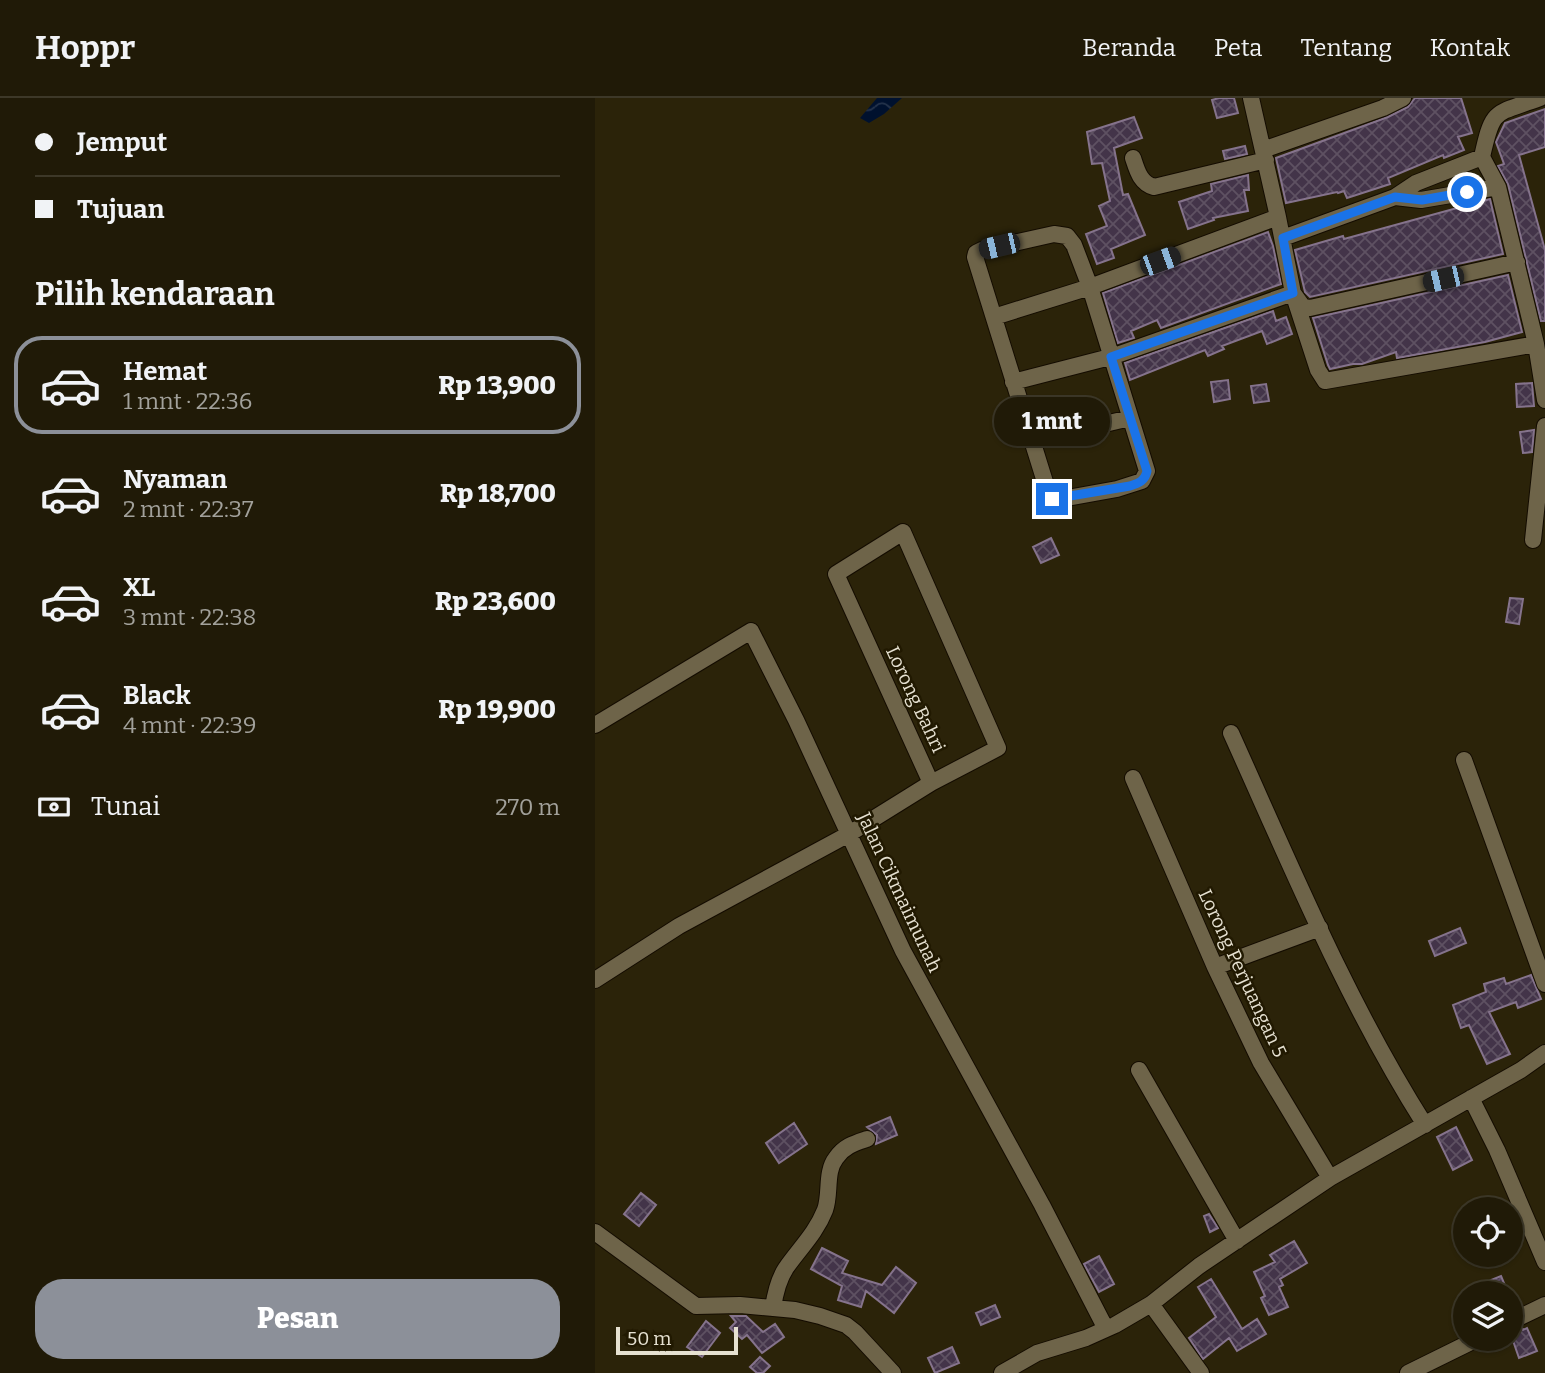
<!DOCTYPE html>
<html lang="id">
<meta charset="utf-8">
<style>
:root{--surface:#201a07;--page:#2d2715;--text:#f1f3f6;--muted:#a2a19b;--line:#3d3828;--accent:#8c9099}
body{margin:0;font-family:Bitter,serif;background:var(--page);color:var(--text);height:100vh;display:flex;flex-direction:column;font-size:26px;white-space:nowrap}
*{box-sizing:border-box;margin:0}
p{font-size:23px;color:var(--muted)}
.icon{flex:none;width:38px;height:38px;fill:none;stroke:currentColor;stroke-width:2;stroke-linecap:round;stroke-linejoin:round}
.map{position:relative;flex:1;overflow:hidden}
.drawer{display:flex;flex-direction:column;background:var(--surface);width:595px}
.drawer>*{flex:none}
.banner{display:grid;align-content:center;height:154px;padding:0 35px;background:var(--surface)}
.buttons{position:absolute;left:858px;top:1099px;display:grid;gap:14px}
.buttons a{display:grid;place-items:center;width:70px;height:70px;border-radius:50%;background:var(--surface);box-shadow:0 2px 5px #0004,0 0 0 2px var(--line);font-size:35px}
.scale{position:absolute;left:21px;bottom:18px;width:122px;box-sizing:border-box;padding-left:7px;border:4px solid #e6e1d1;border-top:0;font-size:19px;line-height:24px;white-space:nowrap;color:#e6e1d1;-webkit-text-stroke:5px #211901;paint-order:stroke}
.end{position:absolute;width:32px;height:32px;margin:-16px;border:9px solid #1a73e8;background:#fff;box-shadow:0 0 0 4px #fff}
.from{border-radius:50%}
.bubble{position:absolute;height:49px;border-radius:24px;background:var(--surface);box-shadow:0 2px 5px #0004,0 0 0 2px var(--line);font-size:23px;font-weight:800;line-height:49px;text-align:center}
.car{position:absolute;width:21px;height:42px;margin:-21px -10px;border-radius:9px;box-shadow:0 0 5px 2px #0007;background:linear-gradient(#222 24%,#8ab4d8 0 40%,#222 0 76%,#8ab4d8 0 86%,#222 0)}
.banner b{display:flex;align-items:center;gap:24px;height:66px;font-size:26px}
.banner b+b{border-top:2px solid var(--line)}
.banner i{width:18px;height:18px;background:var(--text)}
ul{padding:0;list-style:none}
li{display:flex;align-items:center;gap:21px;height:98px;margin:0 14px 10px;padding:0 21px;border:4px solid transparent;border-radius:28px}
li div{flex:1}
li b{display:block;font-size:26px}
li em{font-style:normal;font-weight:800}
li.on{border-color:var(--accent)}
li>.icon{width:63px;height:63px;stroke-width:1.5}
h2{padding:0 35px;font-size:32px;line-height:84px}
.pay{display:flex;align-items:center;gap:18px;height:77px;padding:0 35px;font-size:26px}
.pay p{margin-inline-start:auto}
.cta{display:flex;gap:14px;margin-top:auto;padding:14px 35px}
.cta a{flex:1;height:80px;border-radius:28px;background:var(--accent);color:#fff;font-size:28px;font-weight:800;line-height:80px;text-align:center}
header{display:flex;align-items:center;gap:42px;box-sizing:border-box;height:98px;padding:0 35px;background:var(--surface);border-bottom:2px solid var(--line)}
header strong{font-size:33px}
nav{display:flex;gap:38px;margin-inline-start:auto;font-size:24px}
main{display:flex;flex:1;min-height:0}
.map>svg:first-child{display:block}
</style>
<header>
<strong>Hoppr</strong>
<nav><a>Beranda</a><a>Peta</a><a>Tentang</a><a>Kontak</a></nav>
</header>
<main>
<section class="drawer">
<div class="banner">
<b><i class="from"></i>Jemput</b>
<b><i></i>Tujuan</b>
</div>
<h2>Pilih kendaraan</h2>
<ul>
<li class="on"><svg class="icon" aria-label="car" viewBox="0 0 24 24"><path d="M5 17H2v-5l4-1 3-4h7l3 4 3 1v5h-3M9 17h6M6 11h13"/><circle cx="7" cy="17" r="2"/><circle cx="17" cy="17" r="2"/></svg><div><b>Hemat</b><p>1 mnt · 22:36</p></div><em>Rp 13,900</em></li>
<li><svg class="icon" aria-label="car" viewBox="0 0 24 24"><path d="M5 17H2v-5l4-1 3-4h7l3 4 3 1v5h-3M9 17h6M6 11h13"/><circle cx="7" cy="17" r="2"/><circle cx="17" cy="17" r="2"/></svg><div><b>Nyaman</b><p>2 mnt · 22:37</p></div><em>Rp 18,700</em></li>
<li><svg class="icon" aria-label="car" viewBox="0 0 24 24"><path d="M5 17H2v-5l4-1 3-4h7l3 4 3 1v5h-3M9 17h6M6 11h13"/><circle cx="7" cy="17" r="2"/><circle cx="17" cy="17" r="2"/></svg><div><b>XL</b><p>3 mnt · 22:38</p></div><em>Rp 23,600</em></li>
<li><svg class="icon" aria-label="car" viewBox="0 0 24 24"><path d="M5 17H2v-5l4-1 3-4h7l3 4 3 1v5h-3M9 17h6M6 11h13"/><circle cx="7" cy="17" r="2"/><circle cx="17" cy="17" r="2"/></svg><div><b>Black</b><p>4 mnt · 22:39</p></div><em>Rp 19,900</em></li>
</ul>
<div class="pay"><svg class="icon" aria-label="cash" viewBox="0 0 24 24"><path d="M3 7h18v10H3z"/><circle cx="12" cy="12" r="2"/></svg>Tunai<p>270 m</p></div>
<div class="cta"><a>Pesan</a></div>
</section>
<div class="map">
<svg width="950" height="1275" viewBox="0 0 950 1275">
<defs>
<pattern id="water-waves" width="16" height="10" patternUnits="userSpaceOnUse" patternTransform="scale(1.75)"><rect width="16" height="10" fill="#00112e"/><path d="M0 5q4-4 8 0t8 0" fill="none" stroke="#25334b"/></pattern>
<pattern id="building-cross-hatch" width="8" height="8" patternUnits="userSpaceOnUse" patternTransform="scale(1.75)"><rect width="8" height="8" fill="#433449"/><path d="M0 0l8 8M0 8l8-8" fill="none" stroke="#5e5162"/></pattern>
</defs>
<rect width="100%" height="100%" fill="#2b2309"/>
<path fill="url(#water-waves)" d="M 282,0 L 307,0 L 289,16 L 274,25 L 265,20 Z"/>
<path fill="url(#building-cross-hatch)" stroke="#85738c" stroke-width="2" d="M 624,0 L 639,0 L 643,15 L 622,20 L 617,2 Z
M 820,0 L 866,0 L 877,35 L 863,39 L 869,52 L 849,60 L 848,57 L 793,80 L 795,86 L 752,100 L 749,93 L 743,95 L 742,94 L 691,105 L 681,60 L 793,19 L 813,9 Z
M 950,11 L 950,49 L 924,57 L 950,152 L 950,223 L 946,223 L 913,86 L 903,68 L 909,66 L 901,44 L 910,25 Z
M 539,19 L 547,40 L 519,50 L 528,97 L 533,96 L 550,137 L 516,151 L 519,160 L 502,166 L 491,136 L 512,128 L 504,108 L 515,103 L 507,65 L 497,66 L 492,34 Z
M 650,48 L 652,56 L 630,61 L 628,53 Z
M 653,77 L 654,92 L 649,92 L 653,113 L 618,120 L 619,122 L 593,131 L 584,104 L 617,93 L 616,86 Z
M 895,101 L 908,156 L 715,199 L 710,194 L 700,152 L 748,138 L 749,141 Z
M 673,134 L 678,148 L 686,186 L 566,230 L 562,222 L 536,233 L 539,240 L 523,245 L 508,195 Z
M 913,177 L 927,234 L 890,244 L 802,260 L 801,254 L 767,266 L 758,266 L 735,271 L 733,267 L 718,220 Z
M 678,213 L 681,223 L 691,219 L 697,236 L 672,246 L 667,233 L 627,248 L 629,251 L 613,258 L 610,252 L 535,282 L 530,265 Z
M 633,282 L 635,301 L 619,304 L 616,284 Z
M 937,285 L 939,308 L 922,309 L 921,286 Z
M 671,286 L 674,303 L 659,305 L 656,288 Z
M 939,332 L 937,354 L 928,355 L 925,334 Z
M 456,440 L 464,457 L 446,465 L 438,449 Z
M 915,500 L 928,501 L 924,526 L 911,524 Z
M 865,830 L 871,845 L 840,858 L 834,843 Z
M 936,877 L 946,901 L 923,910 L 921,904 L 894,914 L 915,956 L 892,966 L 874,927 L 866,930 L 858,907 L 891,894 L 889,886 L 909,880 L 911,886 Z
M 295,1019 L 302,1037 L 281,1046 L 282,1037 L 272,1029 Z
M 199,1025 L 212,1046 L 184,1065 L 171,1045 Z
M 861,1029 L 877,1062 L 858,1072 L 842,1039 Z
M 46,1095 L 61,1107 L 44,1128 L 29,1116 Z
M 614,1116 L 623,1130 L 615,1134 L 609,1118 Z
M 699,1143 L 712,1165 L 685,1181 L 688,1187 L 684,1189 L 693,1209 L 674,1217 L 666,1200 L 670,1198 L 659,1174 L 680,1164 L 675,1157 Z
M 227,1150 L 253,1163 L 247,1175 L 287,1187 L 301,1169 L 321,1185 L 299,1215 L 271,1193 L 266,1209 L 243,1202 L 247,1188 L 216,1171 Z
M 504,1158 L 519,1186 L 504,1194 L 489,1166 Z
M 906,1178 L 913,1195 L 895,1195 L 891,1184 Z
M 616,1181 L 647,1231 L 662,1221 L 671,1236 L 642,1253 L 634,1240 L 608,1261 L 594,1240 L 621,1219 L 603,1189 Z
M 400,1207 L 405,1219 L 386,1227 L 381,1215 Z
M 136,1218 L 151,1218 L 168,1234 L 180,1226 L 189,1239 L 167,1255 L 152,1237 L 147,1241 L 135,1230 L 141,1224 Z
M 111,1223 L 125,1235 L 107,1259 L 92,1249 Z
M 927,1230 L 928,1232 L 932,1230 L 942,1253 L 924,1260 L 915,1234 Z
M 357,1249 L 364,1265 L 340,1275 L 333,1260 Z
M 165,1259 L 175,1268 L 168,1275 L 162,1275 L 155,1269 Z"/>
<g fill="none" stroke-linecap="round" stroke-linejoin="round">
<g stroke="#140c00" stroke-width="18">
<path id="minor" d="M 656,0 L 683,119 L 698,195 L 708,209 L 715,210 L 922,164
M 668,52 L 788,10 L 808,0
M 538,60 C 542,72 545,85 559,89 L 671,62
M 800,99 L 826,102 L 903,89
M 459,136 L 472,138 L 479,147 L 495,189 L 552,373 L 547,383 L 522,391 L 461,402 L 455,400 L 380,159 L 381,155 L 387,152 Z
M 688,140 L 800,99 L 821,85 L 887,59 C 898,9 899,17 945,0
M 399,219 L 495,189 L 683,119
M 941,246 L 950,302
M 418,284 L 519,258 L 698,195 L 723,272 L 730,283 L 941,246 L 903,89 L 887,59
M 438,343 L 535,320
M 308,434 L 403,650 L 336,685 L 241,476 Z
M 938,442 L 950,328
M 0,627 L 156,533 L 201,622 L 308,853 L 447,1107 L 511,1231
M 636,635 C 696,768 752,904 830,1027
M 869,662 L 950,886
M 538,680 L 620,869 L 666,965 L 735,1080
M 620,869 L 725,830
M 0,882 L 84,828 L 254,736 L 336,685
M 544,972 L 642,1143
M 876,1000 L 902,1052 L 950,1164
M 0,1134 L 101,1208 L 145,1207 L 200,1212 L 225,1218 L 251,1227 L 260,1234 L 298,1275
M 556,1206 L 606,1275
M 178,1210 C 180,1196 183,1182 191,1170 C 205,1150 221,1135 230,1112 C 236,1096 230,1074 241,1060 C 249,1048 260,1045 272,1041
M 915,1224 L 950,1207
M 407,1275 L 442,1255 L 491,1240 L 520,1227 L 556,1206 L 604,1168 L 735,1080 L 926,972 L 950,955
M 813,1275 L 882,1241"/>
</g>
<use href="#minor" stroke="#6e6449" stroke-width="16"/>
</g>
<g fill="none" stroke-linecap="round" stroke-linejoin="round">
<path stroke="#1a73e8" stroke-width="9" d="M 457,401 L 535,388 C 544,385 550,383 552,373 L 516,259 L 698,195 L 688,140 L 800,99 L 827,102 L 872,94"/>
</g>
<g text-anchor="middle" stroke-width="5" stroke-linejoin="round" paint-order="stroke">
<g font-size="19" fill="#e6e1d1" stroke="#211901">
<text transform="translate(321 601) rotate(65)" y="7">Lorong Bahri</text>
<text transform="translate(305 794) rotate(65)" y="7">Jalan Cikmaimunah</text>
<text transform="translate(648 875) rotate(65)" y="7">Lorong Perjuangan 5</text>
</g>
</g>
</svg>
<div class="buttons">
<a><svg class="icon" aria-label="locate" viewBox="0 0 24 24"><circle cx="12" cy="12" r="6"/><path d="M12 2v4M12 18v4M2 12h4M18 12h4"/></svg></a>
<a><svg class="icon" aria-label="layers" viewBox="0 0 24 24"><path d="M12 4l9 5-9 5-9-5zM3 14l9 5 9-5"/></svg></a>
</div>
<div class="scale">50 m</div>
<i class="end from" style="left:872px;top:94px"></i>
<i class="end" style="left:457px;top:401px"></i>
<div class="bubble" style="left:399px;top:299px;width:116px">1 mnt</div>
<i class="car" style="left:404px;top:148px;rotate:257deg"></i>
<i class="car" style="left:565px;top:163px;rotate:70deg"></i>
<i class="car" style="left:848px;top:181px;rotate:257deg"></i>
</div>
</main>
